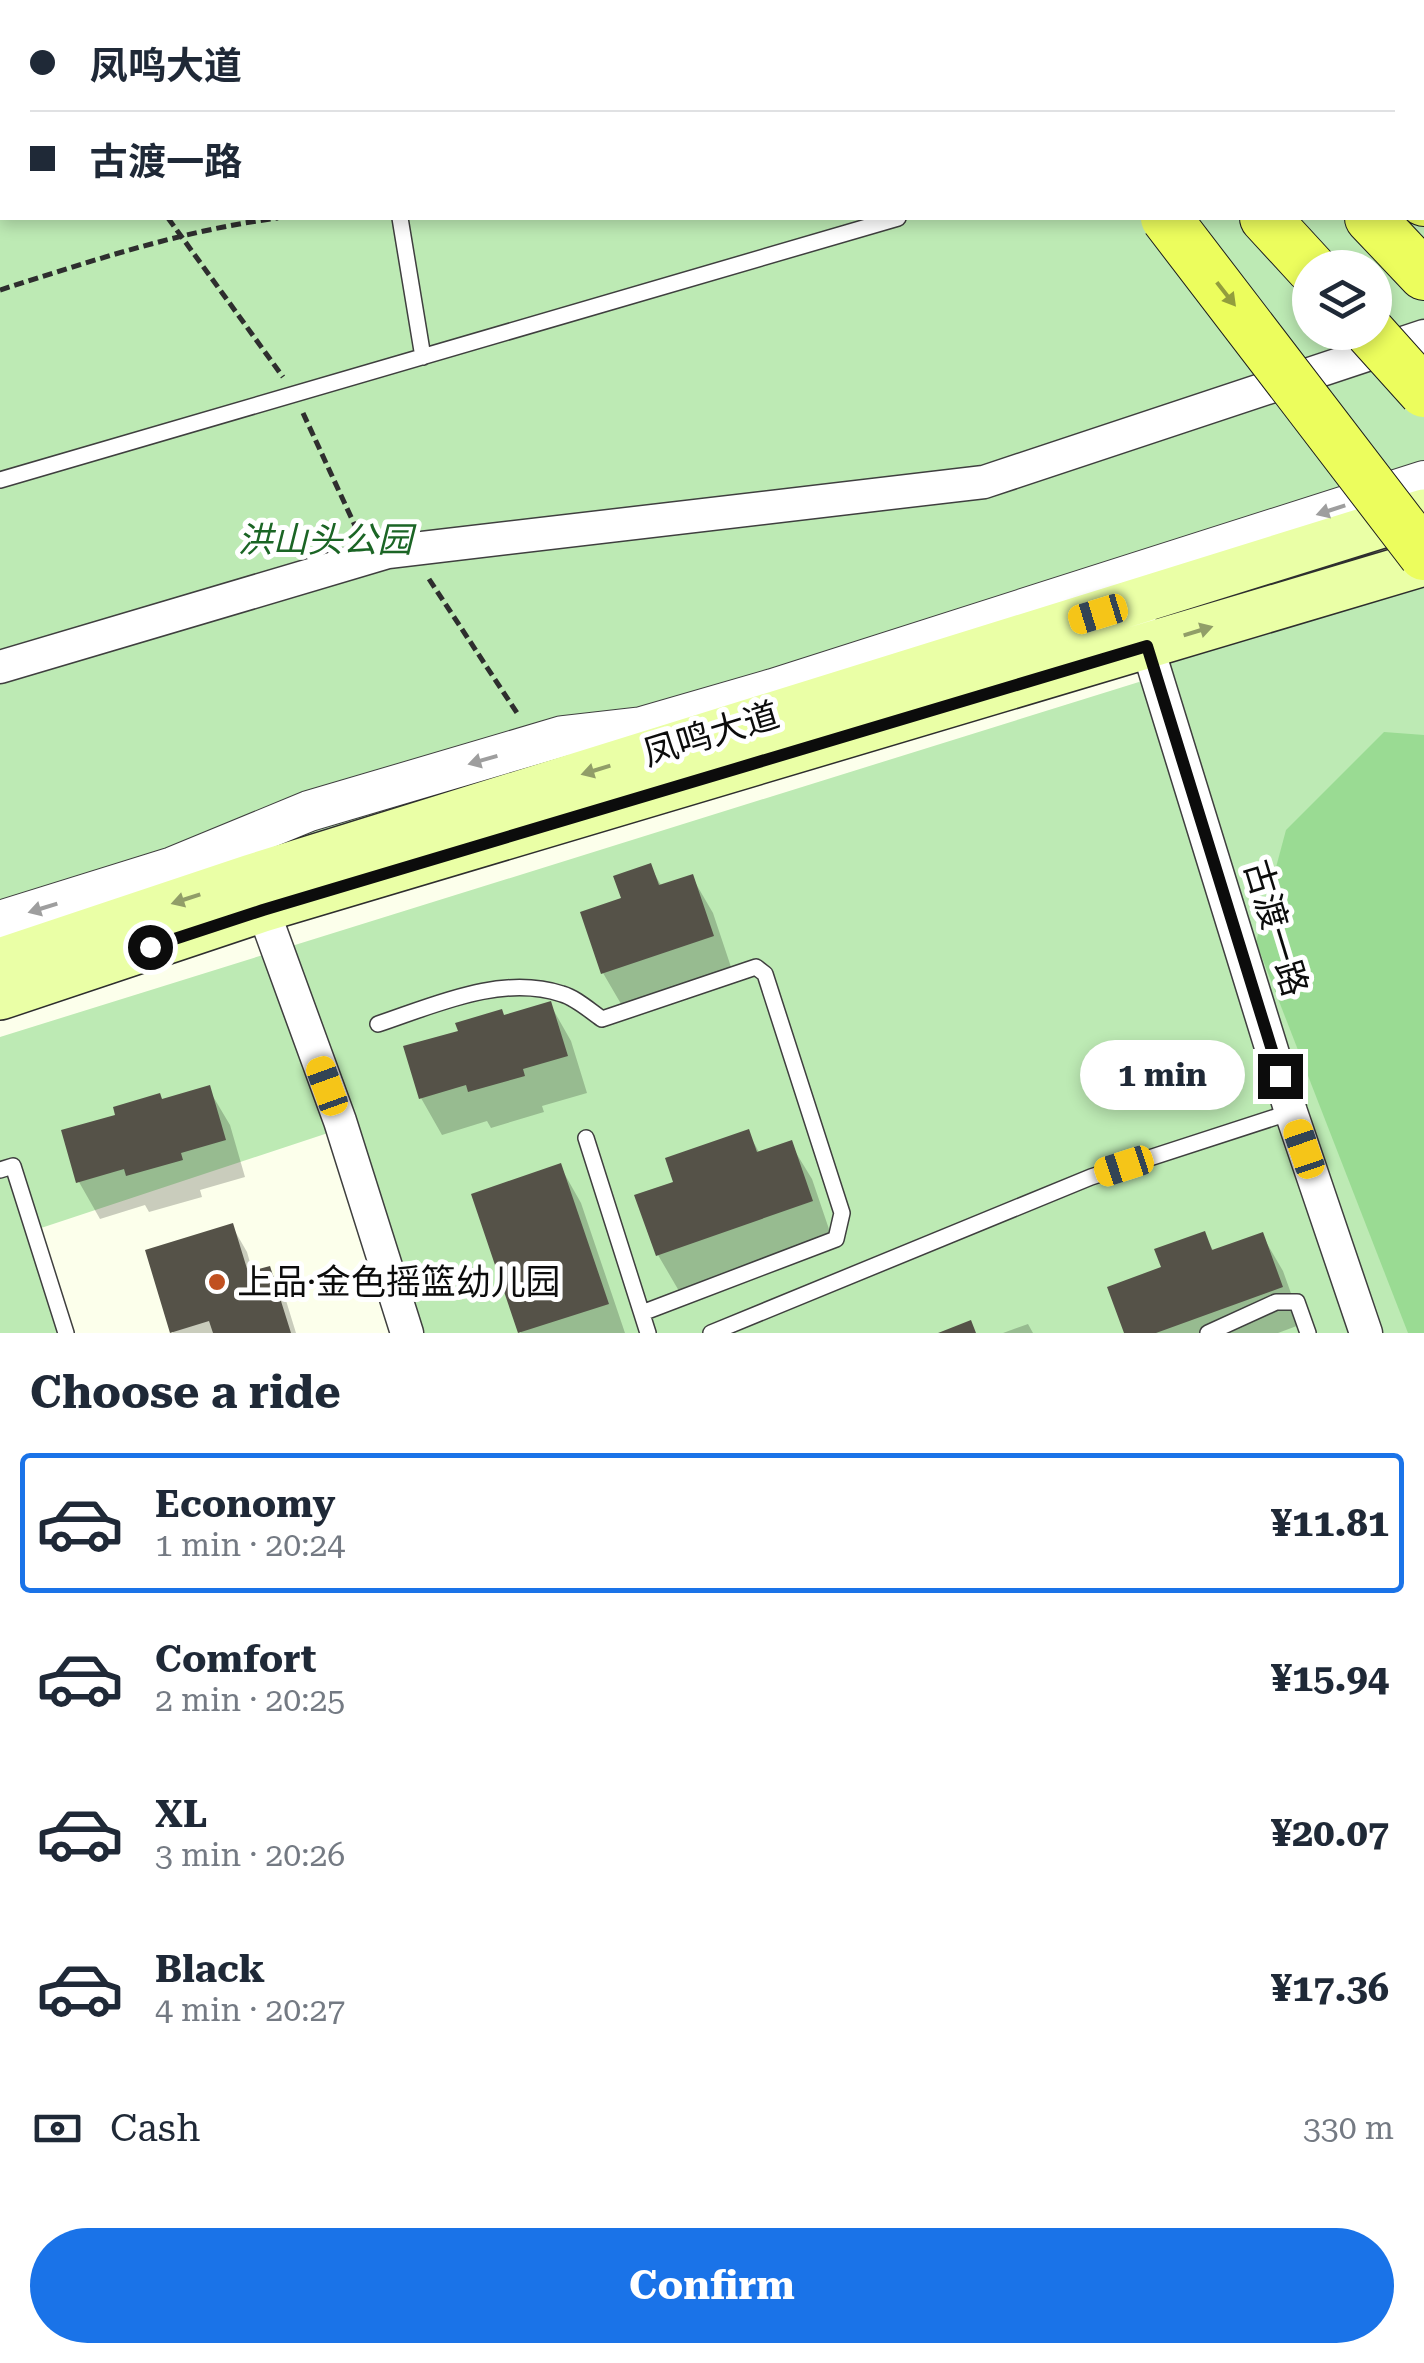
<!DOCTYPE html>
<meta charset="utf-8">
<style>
:root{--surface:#fff;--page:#f2f2f3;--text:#1f2937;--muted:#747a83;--line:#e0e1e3;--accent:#1a73e8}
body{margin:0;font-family:"Roboto Serif","Noto Sans SC",serif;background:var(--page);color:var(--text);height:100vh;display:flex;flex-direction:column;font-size:38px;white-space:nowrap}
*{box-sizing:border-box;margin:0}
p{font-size:32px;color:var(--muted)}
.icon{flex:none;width:55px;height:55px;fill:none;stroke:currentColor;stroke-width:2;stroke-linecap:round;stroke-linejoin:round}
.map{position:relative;height:1333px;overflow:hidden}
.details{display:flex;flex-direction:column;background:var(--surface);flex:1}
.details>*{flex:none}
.hud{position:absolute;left:0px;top:0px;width:1425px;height:220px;box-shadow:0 5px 15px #0003;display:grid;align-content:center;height:220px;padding:0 30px;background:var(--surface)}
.buttons{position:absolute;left:1292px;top:250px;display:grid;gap:20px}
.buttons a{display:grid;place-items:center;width:100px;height:100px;border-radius:50%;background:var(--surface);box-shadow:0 5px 15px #0003;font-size:50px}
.end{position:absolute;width:45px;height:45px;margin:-22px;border:12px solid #0c0c0c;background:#fff;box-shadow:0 0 0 5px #fff}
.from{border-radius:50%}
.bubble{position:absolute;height:70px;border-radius:35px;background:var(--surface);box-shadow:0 5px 15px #0003;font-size:32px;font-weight:700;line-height:70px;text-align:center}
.car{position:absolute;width:30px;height:60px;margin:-30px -15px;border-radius:12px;box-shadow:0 0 8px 2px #0007;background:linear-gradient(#f5c518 24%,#345 0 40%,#f5c518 0 76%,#345 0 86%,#f5c518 0)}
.hud b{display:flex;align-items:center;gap:35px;height:95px;font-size:38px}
.hud b+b{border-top:2px solid var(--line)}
.hud i{width:25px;height:25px;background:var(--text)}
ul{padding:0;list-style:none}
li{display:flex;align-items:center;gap:30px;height:140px;margin:0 20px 15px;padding:0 10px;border:5px solid transparent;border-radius:10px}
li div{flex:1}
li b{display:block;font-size:38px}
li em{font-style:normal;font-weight:700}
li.on{border-color:var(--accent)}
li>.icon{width:90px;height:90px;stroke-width:1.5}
h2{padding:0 30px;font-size:45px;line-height:120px}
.pay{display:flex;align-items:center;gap:25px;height:110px;padding:0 30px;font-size:38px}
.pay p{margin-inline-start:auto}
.cta{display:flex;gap:20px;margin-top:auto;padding:20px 30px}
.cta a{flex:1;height:115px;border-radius:60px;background:var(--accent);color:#fff;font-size:40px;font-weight:700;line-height:115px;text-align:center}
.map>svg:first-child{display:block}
</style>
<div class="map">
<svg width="1424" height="1333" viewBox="0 0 1424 1333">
<rect width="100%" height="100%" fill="#fcffeb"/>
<path fill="#bdeab4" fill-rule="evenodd" d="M 0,0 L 1424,0 L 1424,521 L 0,985 ZM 2,2 L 1422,2 L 1422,218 L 2,218 ZM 1310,268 L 1375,268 L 1375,332 L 1310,332 Z
M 1424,563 L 1424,1333 L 402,1333 L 328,1133 L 35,1230 L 66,1333 L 0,1333 L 0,1037 L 1155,677 L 1147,647 Z"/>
<path fill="#9adb93" d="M 1384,732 L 1424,735 L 1424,1333 L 1408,1333 L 1256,942 L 1286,830 Z"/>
<path fill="#0003" d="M 650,866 L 662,887 L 692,877 L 713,913 L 733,973 L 624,1009 L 603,973 Z
M 550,1004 L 571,1041 L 587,1093 L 542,1106 L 544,1112 L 491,1128 L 487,1121 L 442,1135 L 421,1098 L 504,1018 Z
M 208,1088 L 230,1125 L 245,1177 L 200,1190 L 202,1197 L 149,1212 L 145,1205 L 100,1219 L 79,1182 L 64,1132 Z
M 748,1132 L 760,1154 L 790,1143 L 812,1179 L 832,1238 L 679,1291 L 658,1255 L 677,1183 Z
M 560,1166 L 581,1203 L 625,1333 L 521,1333 L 474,1196 Z
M 232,1226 L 247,1252 L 253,1273 L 269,1268 L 284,1294 L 296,1333 L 173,1333 L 148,1252 Z
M 1204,1234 L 1214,1252 L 1262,1235 L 1283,1271 L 1302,1324 L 1278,1333 L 1126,1333 L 1164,1269 Z
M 1028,1324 L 1033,1333 L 1003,1333 Z"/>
<path fill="#555248" d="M 651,863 L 659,885 L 693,874 L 714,936 L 601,974 L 580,912 L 621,898 L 613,876 Z
M 551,1001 L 568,1056 L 523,1069 L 525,1076 L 468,1092 L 466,1085 L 419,1099 L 403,1046 L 458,1031 L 455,1023 L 502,1009 L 504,1015 Z
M 210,1085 L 226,1140 L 181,1153 L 183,1160 L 126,1176 L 124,1169 L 76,1183 L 61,1130 L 115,1115 L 113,1107 L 160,1093 L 162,1099 Z
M 749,1129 L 757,1152 L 792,1140 L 813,1201 L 656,1256 L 634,1195 L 673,1182 L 665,1158 Z
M 561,1163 L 609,1304 L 518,1333 L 471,1194 Z
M 233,1223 L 248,1272 L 270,1266 L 291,1333 L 213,1333 L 209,1321 L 170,1333 L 145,1250 Z
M 1205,1231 L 1212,1250 L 1263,1232 L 1283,1287 L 1156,1333 L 1124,1333 L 1107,1287 L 1161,1267 L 1154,1249 Z
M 971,1320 L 976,1333 L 938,1333 Z"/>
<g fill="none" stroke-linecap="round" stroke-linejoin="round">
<g stroke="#3f3f3f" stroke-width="18">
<path id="service" d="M 364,0 L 365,2
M 828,0 L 828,2
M 101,2 L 106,0
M 0,47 L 2,46
M 1422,64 L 1424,64
M 400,218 L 423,357
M 0,480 L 898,218
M 378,1024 C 435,1005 501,974 562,994 C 576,998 589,1010 602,1019 L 756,967 L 765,974 L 842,1213 L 836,1239 L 642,1313
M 586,1138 L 648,1333
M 0,1170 L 13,1166 L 66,1333
M 711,1333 L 1091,1177 L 1291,1112
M 1208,1333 L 1276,1302 L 1297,1302 L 1308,1333"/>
</g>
<g stroke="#3f3f3f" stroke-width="35">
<path id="minor" d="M 1141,626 L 1291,1112 L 1366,1333
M 0,667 L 388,552 L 984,482 L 1424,336
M 255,888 L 340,1121 L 407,1333"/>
</g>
<g stroke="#3f3f3f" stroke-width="42">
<path id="tertiary" d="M 0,921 L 173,867 L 309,811 L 563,736 L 642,727 L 773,689 L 1424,481"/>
</g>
<g stroke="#2e2e2e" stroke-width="48">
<path id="secondary" d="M 0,961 L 251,877 L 1424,512
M 0,997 L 263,909 L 1424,563"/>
</g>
<g stroke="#1d1d1d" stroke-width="52">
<path id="primary" d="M 997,0 L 999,2
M 1067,0 L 1070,2
M 1166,0 L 1169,2
M 1235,0 L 1238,2
M 1422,199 L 1424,201
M 1265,218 L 1311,268
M 1370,218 L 1424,275"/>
</g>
<path stroke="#2e2e2e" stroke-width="5" stroke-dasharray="10 5" stroke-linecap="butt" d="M 168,218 L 283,377
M 0,290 C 91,261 184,230 278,218
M 303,413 L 357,530
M 429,579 L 519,716"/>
<use href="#service" stroke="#fff" stroke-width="15"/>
<use href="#minor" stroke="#fff" stroke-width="32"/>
<use href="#tertiary" stroke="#fff" stroke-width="40"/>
<use href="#secondary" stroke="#eaffa6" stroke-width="45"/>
<use href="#primary" stroke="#ecfd5d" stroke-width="50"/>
<g stroke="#1d1d1d" stroke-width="52" stroke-linecap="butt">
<path id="primary-bridge" d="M 1166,218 L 1424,555
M 1370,332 L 1424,392"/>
</g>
<use href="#primary-bridge" stroke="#ecfd5d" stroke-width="50"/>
</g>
<defs><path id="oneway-solid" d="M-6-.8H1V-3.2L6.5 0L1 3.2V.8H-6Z" transform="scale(2.5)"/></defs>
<use fill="#929d3d" href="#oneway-solid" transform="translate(1226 294) rotate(52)"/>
<g fill="#9e9e9e">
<use href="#oneway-solid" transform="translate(1331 510) rotate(162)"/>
<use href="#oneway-solid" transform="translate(483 760) rotate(164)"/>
<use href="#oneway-solid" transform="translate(43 908) rotate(163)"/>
</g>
<g fill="#919e68">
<use href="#oneway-solid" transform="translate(1198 631) rotate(-17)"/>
<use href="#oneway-solid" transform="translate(596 770) rotate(163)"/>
<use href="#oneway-solid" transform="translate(186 899) rotate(162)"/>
</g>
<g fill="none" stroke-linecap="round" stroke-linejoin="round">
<path stroke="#0c0c0c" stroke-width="12" d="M 150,947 L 263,910 L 1147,646 L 1280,1076"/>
</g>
<circle fill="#c05020" stroke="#fff" stroke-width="4" cx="217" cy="1282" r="10"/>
<g text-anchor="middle" stroke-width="10" stroke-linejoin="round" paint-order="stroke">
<g font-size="35" font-style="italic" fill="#1b6525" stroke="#fff">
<text x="325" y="552">洪山头公园</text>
</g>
<g font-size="35" fill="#0c0c0c" stroke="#fff">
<text transform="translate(711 734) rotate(-17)" y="12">凤鸣大道</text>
<text transform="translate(1276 928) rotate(73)" y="12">古渡一路</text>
</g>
<g font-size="35" fill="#0c0c0c" stroke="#fff" text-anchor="start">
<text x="237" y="1294">上品·金色摇篮幼儿园</text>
</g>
</g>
</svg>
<div class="buttons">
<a><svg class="icon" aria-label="layers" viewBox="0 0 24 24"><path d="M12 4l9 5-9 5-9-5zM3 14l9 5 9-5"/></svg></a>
</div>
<i class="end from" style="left:150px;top:947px"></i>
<i class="end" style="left:1280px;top:1076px"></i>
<div class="bubble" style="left:1080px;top:1040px;width:165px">1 min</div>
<i class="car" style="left:1098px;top:614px;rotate:253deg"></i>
<i class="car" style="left:327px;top:1086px;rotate:340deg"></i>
<i class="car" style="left:1304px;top:1149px;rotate:341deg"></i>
<i class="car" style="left:1124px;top:1166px;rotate:252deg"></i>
<div class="hud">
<b><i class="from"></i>凤鸣大道</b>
<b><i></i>古渡一路</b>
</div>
</div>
<section class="details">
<h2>Choose a ride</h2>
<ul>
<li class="on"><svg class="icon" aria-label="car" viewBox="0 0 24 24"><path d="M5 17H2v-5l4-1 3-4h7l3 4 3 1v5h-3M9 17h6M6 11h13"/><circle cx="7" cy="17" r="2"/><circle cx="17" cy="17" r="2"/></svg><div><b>Economy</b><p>1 min · 20:24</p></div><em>¥11.81</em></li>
<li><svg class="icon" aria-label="car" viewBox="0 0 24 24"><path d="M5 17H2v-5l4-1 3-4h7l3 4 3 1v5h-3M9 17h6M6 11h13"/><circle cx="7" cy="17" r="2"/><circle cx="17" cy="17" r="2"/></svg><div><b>Comfort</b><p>2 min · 20:25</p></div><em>¥15.94</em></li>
<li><svg class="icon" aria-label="car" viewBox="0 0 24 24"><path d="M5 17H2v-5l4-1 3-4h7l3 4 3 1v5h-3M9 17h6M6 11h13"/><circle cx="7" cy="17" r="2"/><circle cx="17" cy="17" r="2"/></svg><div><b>XL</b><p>3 min · 20:26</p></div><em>¥20.07</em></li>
<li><svg class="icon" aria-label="car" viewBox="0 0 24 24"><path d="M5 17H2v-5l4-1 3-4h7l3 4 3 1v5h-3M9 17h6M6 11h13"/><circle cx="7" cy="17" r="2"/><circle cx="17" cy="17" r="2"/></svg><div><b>Black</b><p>4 min · 20:27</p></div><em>¥17.36</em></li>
</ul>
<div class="pay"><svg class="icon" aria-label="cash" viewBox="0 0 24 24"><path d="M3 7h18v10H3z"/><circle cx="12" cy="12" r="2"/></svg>Cash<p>330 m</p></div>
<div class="cta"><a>Confirm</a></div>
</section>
